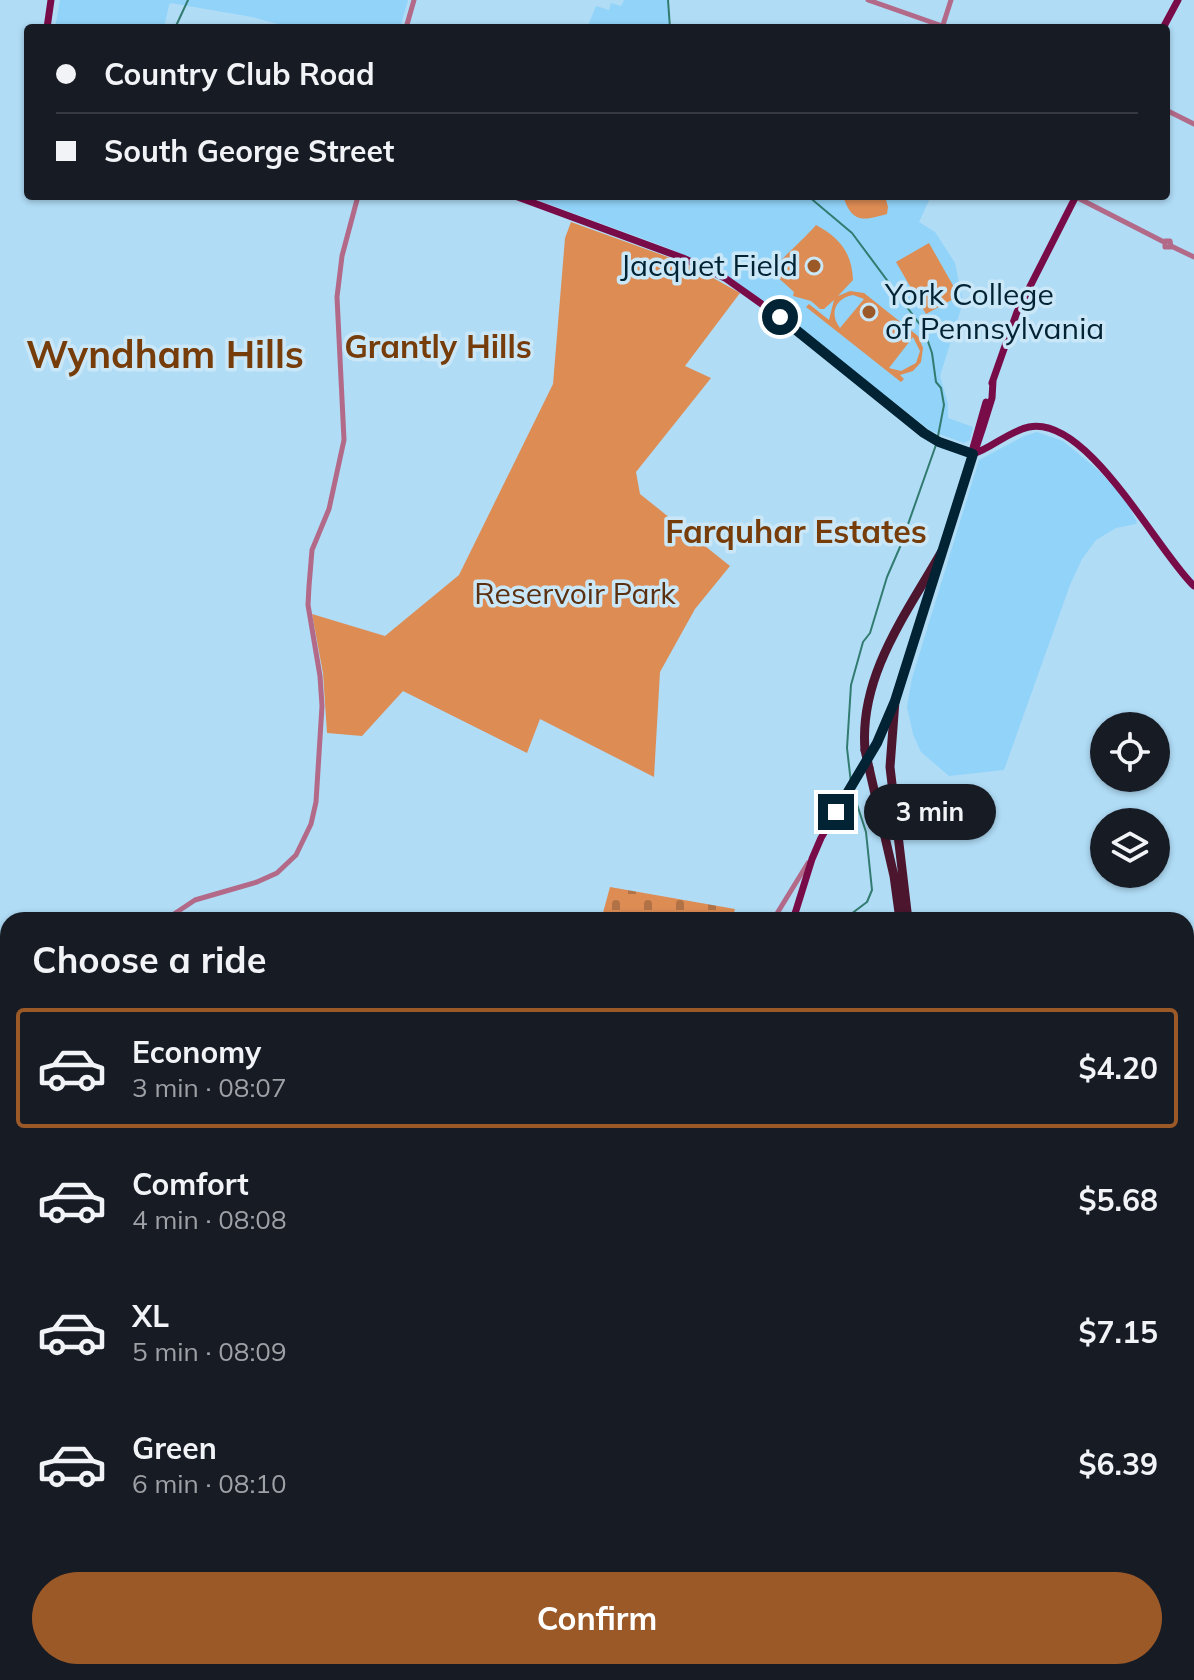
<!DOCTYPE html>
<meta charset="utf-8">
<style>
:root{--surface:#171b24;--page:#20242c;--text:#f1f3f6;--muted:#9ea1a6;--line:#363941;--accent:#9c5928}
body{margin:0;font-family:Mulish,sans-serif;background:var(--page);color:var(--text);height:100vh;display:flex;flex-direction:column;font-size:30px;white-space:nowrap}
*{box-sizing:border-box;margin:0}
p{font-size:26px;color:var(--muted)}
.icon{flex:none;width:44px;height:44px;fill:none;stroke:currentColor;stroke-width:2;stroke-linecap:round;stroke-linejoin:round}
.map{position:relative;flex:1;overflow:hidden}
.drawer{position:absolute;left:0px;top:912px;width:1194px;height:768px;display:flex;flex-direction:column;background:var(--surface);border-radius:24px 24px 0 0;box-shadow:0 2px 6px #0004}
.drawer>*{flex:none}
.hud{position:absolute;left:24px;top:24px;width:1146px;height:176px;border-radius:8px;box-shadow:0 2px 6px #0004;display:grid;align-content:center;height:176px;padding:0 32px;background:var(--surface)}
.tools{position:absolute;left:1090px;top:712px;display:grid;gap:16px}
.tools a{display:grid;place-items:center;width:80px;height:80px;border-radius:50%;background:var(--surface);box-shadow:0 2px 6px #0004;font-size:40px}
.end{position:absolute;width:36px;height:36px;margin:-18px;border:10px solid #022333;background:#fff;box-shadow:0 0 0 4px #fff}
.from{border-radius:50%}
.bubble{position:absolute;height:56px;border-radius:28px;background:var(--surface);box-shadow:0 2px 6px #0004;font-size:26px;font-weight:700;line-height:56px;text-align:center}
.hud b{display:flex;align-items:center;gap:28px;height:76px;font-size:30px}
.hud b+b{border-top:2px solid var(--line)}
.hud i{width:20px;height:20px;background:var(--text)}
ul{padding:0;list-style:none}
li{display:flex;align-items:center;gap:24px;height:120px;margin:0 16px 12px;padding:0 16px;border:4px solid transparent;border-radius:8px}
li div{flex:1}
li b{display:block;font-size:30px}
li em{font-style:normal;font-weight:700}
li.selected{border-color:var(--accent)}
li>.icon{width:72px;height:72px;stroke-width:1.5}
h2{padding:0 32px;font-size:36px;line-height:96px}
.action{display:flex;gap:16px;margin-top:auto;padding:16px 32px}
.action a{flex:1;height:92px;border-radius:48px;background:var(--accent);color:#fff;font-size:32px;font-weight:700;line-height:92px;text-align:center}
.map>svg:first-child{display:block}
</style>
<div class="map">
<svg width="1194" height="1680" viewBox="0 0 1194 1680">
<defs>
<pattern id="cemetery-stones" width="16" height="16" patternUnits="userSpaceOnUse" patternTransform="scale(2)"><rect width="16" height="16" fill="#dd8c54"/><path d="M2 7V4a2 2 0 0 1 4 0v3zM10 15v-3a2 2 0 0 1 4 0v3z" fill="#b17246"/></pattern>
</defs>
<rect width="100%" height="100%" fill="#b0dcf6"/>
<path fill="#91d3f9" d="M 60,0 L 408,0 L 400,28 L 292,28 L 252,17 L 171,3 L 169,5 L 164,28 L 146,26 L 146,28 L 55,28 Z
M 624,0 L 668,0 L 670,28 L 587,28 L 596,6 L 609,10 L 611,3 L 621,6 Z
M 527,196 L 931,196 L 919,222 L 935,232 L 955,263 L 963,302 L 940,376 L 948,404 L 948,418 L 973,427 L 970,440 L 964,443 L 931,431 L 761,299 L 713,268 L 671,249 Z
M 1037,432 L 1063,441 L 1098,470 L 1125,499 L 1137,522 L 1136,524 L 1116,528 L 1096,540 L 1082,559 L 1070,585 L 1004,770 L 949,776 L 921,752 L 913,734 L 907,707 L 912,678 L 979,460 L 1024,436 Z
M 8,1517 L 8,1647 L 0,1626 L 0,1526 Z
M 18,1672 L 239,1672 L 232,1680 L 19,1680 Z"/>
<path fill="url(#cemetery-stones)" d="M 610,887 L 735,909 L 732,920 L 601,920 Z"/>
<path fill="#dd8c54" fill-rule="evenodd" d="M 843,196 L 885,196 L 888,207 L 887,214 C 862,221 852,223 843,196 Z
M 571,222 L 690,265 L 740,293 L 685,366 L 711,378 L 636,472 L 640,494 L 730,566 L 695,609 L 660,672 L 654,777 L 540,719 L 527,753 L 403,691 L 362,736 L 327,733 L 323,673 L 312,614 L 385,636 L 459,575 L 553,384 L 565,238 Z
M 816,225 C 840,238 852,253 853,280 L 838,296 L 850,291 L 864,293 L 918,336 L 923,348 L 921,362 L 913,371 L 900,375 L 904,379 L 901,382 L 806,307 L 809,304 L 829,320 L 834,300 L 824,309 L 820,309 L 811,301 L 793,296 L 794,292 L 773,273 L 773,269 C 787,253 801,242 816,225 ZM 853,295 L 864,299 L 840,328 C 829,314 835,298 853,295 ZM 913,337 L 920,351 L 916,363 L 901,371 L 889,368 Z
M 929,243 L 959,296 L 926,314 L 896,262 Z"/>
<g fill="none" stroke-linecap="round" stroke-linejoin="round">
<path stroke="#327b70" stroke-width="2" d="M 668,0 L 670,28
M 175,28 L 188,0
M 808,196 L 852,233 L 924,330 L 932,353 L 936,382 L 941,388 L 944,405 L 938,436
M 851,783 L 847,748 L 851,685 L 863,642 L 870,633 L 887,577 L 900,547 L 937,442
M 843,920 L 867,902 L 872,890 L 866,832 L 852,789"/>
<path stroke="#b26a88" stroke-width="5" d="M 868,0 L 948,28
M 406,28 L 414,0
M 942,28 L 951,0
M 1166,110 L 1194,124
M 1074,196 L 1164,242
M 1165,241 L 1170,241 L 1171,247 L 1165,247 Z
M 1171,246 L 1194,257
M 165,920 L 195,900 L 257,882 L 277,873 L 296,855 L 311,824 L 316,802 L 322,706 L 320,676 L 308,605 L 309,586 L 312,550 L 329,509 L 344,440 L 337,297 L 342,256 L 358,196
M 773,920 L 808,863
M 1186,1043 L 1194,1046
M 0,1327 L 8,1285
M 793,1672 L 795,1680
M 930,1672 L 940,1680
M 239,1680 L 246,1672"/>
<path stroke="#780c48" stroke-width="7" d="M 47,28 L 51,0
M 1163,28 L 1178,0
M 515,196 L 683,258 L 725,278 L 780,317 L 929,437 L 973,454
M 992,383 L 1017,312 L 1076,196
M 973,448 L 986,402
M 973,454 C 992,448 1009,431 1029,427 C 1088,415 1157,551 1194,586
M 941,553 L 983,427 L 992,398 L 993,381
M 793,920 L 812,859 L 821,838 L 877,743 L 895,701 L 938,565
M 526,1680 L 540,1672"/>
<path stroke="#4c162f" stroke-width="9" d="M 895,701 L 890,767 L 908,920
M 865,750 C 859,675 907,613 942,551
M 869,768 L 894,876 L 900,920
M 677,1680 L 680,1672
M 687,1680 L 689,1672"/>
<path stroke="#4c162f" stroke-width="9" d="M 865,750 L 869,768"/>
</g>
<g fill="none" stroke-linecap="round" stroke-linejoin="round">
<path stroke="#022333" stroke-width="10" d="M 780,317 L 924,433 L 939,442 L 973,454 L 895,701 L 877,743 L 836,812"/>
</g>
<g fill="#9c5928" stroke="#cae7f8" stroke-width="3">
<circle cx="814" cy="266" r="8"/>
<circle cx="869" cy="312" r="8"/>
</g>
<g text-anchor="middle" stroke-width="7" stroke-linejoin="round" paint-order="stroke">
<g font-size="30" fill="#022333" stroke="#cae7f8" text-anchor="end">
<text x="798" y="276">Jacquet Field</text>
<text x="885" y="305" text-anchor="start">York College<tspan x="885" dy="34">of Pennsylvania</tspan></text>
</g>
<g font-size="30" fill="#5a3010" stroke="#cae7f8">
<text x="575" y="604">Reservoir Park</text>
</g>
<g font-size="32" font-weight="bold" fill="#763c09" stroke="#cae7f8">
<text x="438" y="358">Grantly Hills</text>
<text x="796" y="543">Farquhar Estates</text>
</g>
<g font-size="38" font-weight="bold" fill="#763c09" stroke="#cae7f8">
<text x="165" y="368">Wyndham Hills</text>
</g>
</g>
</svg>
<div class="tools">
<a><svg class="icon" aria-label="locate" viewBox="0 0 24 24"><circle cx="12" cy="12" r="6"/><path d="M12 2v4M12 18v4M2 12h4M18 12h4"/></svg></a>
<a><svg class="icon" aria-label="layers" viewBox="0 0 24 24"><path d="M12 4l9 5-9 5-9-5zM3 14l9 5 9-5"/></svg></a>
</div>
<i class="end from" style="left:780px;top:317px"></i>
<i class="end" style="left:836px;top:812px"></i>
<div class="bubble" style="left:864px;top:784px;width:132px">3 min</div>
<div class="hud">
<b><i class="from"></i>Country Club Road</b>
<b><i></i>South George Street</b>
</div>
<section class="drawer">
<h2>Choose a ride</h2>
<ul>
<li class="selected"><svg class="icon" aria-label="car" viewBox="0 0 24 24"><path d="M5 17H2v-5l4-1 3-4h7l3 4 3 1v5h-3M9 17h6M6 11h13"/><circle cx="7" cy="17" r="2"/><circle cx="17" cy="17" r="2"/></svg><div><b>Economy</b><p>3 min · 08:07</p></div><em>$4.20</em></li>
<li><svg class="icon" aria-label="car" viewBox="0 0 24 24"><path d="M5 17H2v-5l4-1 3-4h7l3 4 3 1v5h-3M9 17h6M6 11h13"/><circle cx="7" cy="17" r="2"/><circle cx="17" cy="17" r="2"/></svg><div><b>Comfort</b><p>4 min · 08:08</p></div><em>$5.68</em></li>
<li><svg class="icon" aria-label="car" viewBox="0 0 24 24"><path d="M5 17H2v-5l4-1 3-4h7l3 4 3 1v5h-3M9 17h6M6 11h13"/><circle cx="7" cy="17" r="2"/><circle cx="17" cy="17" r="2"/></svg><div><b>XL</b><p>5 min · 08:09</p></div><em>$7.15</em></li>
<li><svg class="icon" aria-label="car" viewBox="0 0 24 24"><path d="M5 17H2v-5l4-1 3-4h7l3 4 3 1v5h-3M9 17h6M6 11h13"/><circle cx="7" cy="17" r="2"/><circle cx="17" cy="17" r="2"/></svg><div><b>Green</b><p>6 min · 08:10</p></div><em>$6.39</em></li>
</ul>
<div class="action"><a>Confirm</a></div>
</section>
</div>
